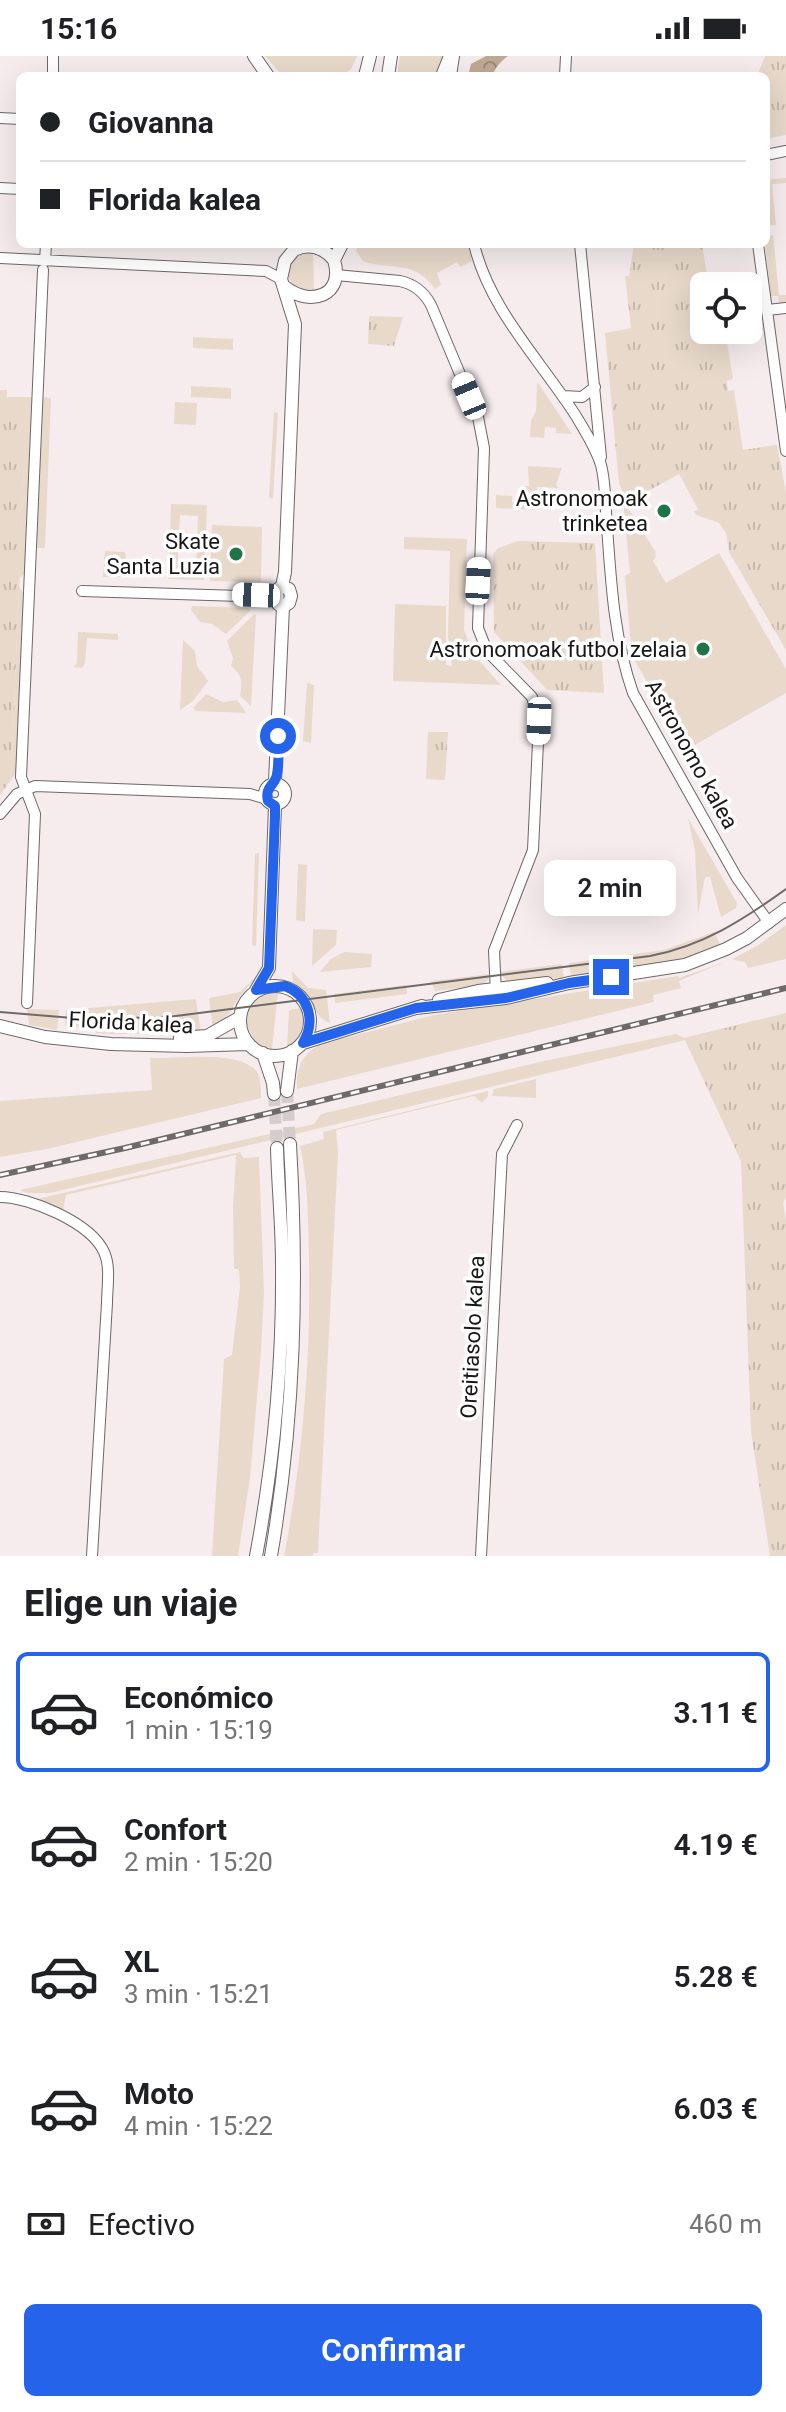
<!DOCTYPE html>
<html lang="es">
<meta charset="utf-8">
<style>
:root{--surface:#fff;--page:#f6f6f6;--text:#202124;--muted:#757577;--line:#e0e0e0;--accent:#2563eb}
body{margin:0;font-family:Roboto,sans-serif;background:var(--page);color:var(--text);height:100vh;display:flex;flex-direction:column;font-size:30px;white-space:nowrap}
*{box-sizing:border-box;margin:0}
p{font-size:26px;color:var(--muted)}
.icon{flex:none;width:44px;height:44px;fill:none;stroke:currentColor;stroke-width:2;stroke-linecap:round;stroke-linejoin:round}
.map{position:relative;height:1500px;overflow:hidden}
.side{display:flex;flex-direction:column;background:var(--surface);flex:1}
.side>*{flex:none}
.hud{position:absolute;left:16px;top:16px;width:754px;height:176px;border-radius:12px;box-shadow:0 8px 32px #0002;display:grid;align-content:center;height:176px;padding:0 24px;background:var(--surface)}
.tools{position:absolute;left:690px;top:216px;display:grid;gap:16px}
.tools a{display:grid;place-items:center;width:72px;height:72px;border-radius:12px;background:var(--surface);box-shadow:0 8px 32px #0002;font-size:40px}
.end{position:absolute;width:36px;height:36px;margin:-18px;border:10px solid #2563eb;background:#fff;box-shadow:0 0 0 4px #fff}
.from{border-radius:50%}
.bubble{position:absolute;height:56px;border-radius:12px;background:var(--surface);box-shadow:0 8px 32px #0002;font-size:26px;font-weight:600;line-height:56px;text-align:center}
.car{position:absolute;width:24px;height:48px;margin:-24px -12px;border-radius:10px;box-shadow:0 0 6px 2px #0007;background:linear-gradient(#fff 24%,#345 0 40%,#fff 0 76%,#345 0 86%,#fff 0)}
.hud b{display:flex;align-items:center;gap:28px;height:76px;font-size:30px}
.hud b+b{border-top:2px solid var(--line)}
.hud i{width:20px;height:20px;background:var(--text)}
ul{padding:0;list-style:none}
li{display:flex;align-items:center;gap:24px;height:120px;margin:0 16px 12px;padding:0 8px;border:4px solid transparent;border-radius:12px}
li div{flex:1}
li b{display:block;font-size:30px}
li em{font-style:normal;font-weight:600}
li.current{border-color:var(--accent)}
li>.icon{width:72px;height:72px;stroke-width:1.5}
h2{padding:0 24px;font-size:36px;line-height:96px}
.pay{display:flex;align-items:center;gap:20px;height:88px;padding:0 24px;font-size:30px}
.pay p{margin-inline-start:auto}
.button{display:flex;gap:16px;margin-top:auto;padding:16px 24px}
.button a{flex:1;height:92px;border-radius:12px;background:var(--accent);color:#fff;font-size:32px;font-weight:600;line-height:92px;text-align:center}
.status{display:flex;justify-content:space-between;align-items:center;height:56px;padding:0 40px;background:var(--surface);direction:ltr}
.status svg{height:22px;fill:currentColor}
.map>svg:first-child{display:block}
</style>
<div class="status"><b>15:16</b><svg viewBox="0 0 49 12"><path d="M0 12V9h3v3zM5 12V6h3v6zM10 12V3h3v9zM15 12V0h3v12zM26 1h20v11H26zM47 4h2v5h-2z"/></svg></div>
<div class="map">
<svg width="786" height="1500" viewBox="0 0 786 1500">
<defs>
<pattern id="forest-crowns" width="20" height="18" patternUnits="userSpaceOnUse" patternTransform="scale(2)"><rect width="20" height="18" fill="#c1aa94"/><path d="M2 6a3 3 0 1 1 6 0M12 15a3 3 0 1 1 6 0" fill="none" stroke="#9c8978"/></pattern>
<pattern id="park-tufts" width="24" height="20" patternUnits="userSpaceOnUse" patternTransform="scale(2)"><rect width="24" height="20" fill="#e8d9ca"/><path d="M3 7l-1-3M5 7V3M7 7l1-3M15 17l-1-3M17 17v-4M19 17l1-3" fill="none" stroke="#c6baad"/></pattern>
</defs>
<rect width="100%" height="100%" fill="#f6ecee"/>
<path fill="#e8d9ca" d="M 265,0 L 357,0 L 351,13 L 342,19 L 283,20 Z
M 400,0 L 444,0 L 437,20 L 397,20 Z
M 786,122 L 786,127 L 772,128 L 776,169 L 766,170 L 766,124 Z
M 773,179 L 779,239 L 786,239 L 786,251 L 780,252 L 778,240 L 771,240 L 765,188 L 766,180 Z
M 357,188 L 468,188 L 472,205 L 460,211 L 457,206 L 437,217 L 441,229 L 435,233 C 415,204 393,214 364,206 L 356,195 Z
M 313,194 L 314,237 C 278,233 282,201 313,194 Z
M 690,273 L 725,274 L 733,323 L 726,325 L 728,335 L 734,334 L 743,394 L 777,389 L 737,419 Z
M 193,281 L 233,283 L 233,294 L 193,292 Z
M 537,327 L 539,328 L 572,378 L 556,377 L 556,372 L 545,371 L 544,382 L 530,381 L 531,365 L 536,355 Z
M 191,330 L 231,332 L 231,343 L 191,341 Z
M 27,341 L 32,341 L 25,517 L 19,523 Z
M 42,341 L 51,342 L 45,492 L 36,492 Z
M 175,346 L 197,347 L 196,369 L 174,368 Z
M 274,356 L 278,357 L 273,443 L 269,441 Z
M 528,410 L 562,412 L 556,429 L 559,432 L 537,431 L 536,454 L 496,452 L 496,439 L 512,440 L 512,446 L 523,446 L 524,430 L 529,430 Z
M 623,444 L 655,495 L 656,501 L 653,505 L 666,527 L 719,497 L 786,613 L 786,637 L 686,694 L 635,605 L 630,580 L 625,520 L 630,517 Z
M 171,448 L 207,449 L 204,524 L 168,523 L 170,491 L 178,492 L 178,512 L 196,513 L 198,460 L 180,459 L 179,480 L 170,479 Z
M 212,469 L 262,471 L 261,526 L 210,525 Z
M 404,481 L 467,483 L 464,574 L 474,599 L 501,629 L 393,625 L 395,548 L 446,550 L 446,609 L 452,610 L 448,580 L 450,495 L 404,493 Z
M 105,495 L 125,496 L 129,521 L 103,521 Z
M 19,531 L 24,538 L 17,716 L 11,724 Z
M 192,550 L 250,552 L 251,554 L 226,578 L 212,568 L 200,566 L 191,554 Z
M 254,558 L 256,559 L 251,650 L 240,640 C 242,627 243,619 231,610 L 233,602 L 227,585 Z
M 78,576 L 118,578 L 118,584 L 87,582 L 85,607 L 82,612 L 73,611 L 77,607 Z
M 183,584 L 195,595 L 197,610 L 208,625 L 193,645 L 180,654 Z
M 307,627 L 314,629 L 311,687 L 303,685 Z
M 206,638 L 223,646 L 237,644 L 246,657 L 196,655 L 193,652 Z
M 688,762 L 737,847 L 736,852 L 721,861 L 710,821 L 705,821 L 698,858 L 695,795 Z
M 259,797 L 256,890 L 252,889 L 255,798 Z
M 298,808 L 307,809 L 305,866 L 296,864 Z
M 786,869 L 786,903 L 748,912 L 745,906 L 734,904 L 734,902 L 757,890 Z
M 313,873 L 337,874 L 336,889 L 312,910 Z
M 714,876 L 721,890 L 683,904 L 571,921 L 569,907 L 664,894 Z
M 344,896 L 372,898 L 371,911 L 320,916 L 331,903 Z
M 725,906 L 679,925 L 681,932 L 653,939 L 654,946 L 297,1033 C 296,1012 302,998 321,988 L 434,959 L 678,920 L 679,922 Z
M 562,908 L 564,923 L 562,923 L 542,921 L 507,925 L 499,916 Z
M 263,914 C 257,924 248,929 241,939 C 230,954 229,961 213,974 L 209,942 L 240,936 Z
M 292,915 L 308,932 L 326,934 L 330,967 C 312,961 314,939 293,927 Z
M 489,918 L 488,924 L 482,929 L 435,935 L 431,925 Z
M 406,929 L 407,938 L 335,947 L 334,938 Z
M 267,936 L 278,936 L 272,993 L 256,987 L 246,969 L 250,949 Z
M 196,943 L 201,978 L 110,978 L 96,977 L 96,972 L 65,970 L 66,954 Z
M 301,952 C 306,969 302,982 287,991 L 289,954 Z
M 27,953 L 59,954 L 57,974 L 29,969 Z
M 757,964 L 756,967 L 50,1137 L 27,1137 L 20,1134 L 314,1068 L 321,1058 L 544,1005 L 676,978 L 684,982 Z
M 150,1002 C 175,1003 241,993 257,1016 C 261,1023 261,1034 261,1042 L 47,1093 L 0,1101 L 0,1045 L 152,1034 Z
M 536,1023 L 536,1042 L 492,1040 L 494,1033 Z
M 488,1035 L 488,1040 L 482,1047 L 474,1040 L 336,1074 L 338,1097 L 318,1497 L 313,1497 L 313,1500 L 284,1500 C 303,1401 311,1300 309,1200 C 308,1163 308,1125 300,1090 L 324,1083 L 323,1076 Z
M 240,1096 L 244,1102 L 259,1101 L 264,1236 L 261,1295 L 250,1422 L 238,1500 L 212,1500 L 224,1303 L 232,1299 L 240,1231 L 239,1213 L 234,1213 L 233,1153 L 236,1099 L 66,1139 L 63,1154 L 37,1143 Z"/>
<path fill="url(#forest-crowns)" d="M 486,0 L 508,0 C 485,17 506,20 468,20 L 471,8 Z"/>
<path fill="url(#park-tufts)" d="M 765,0 L 786,0 L 786,79 L 766,83 L 766,20 L 757,20 Z
M 634,188 L 702,188 L 709,230 L 704,230 L 704,274 L 719,274 L 737,395 L 777,389 L 786,436 L 786,594 L 729,496 L 726,477 L 719,467 L 696,459 L 694,456 L 698,453 L 679,418 L 628,446 L 619,428 L 605,277 L 631,272 L 625,220 L 629,220 Z
M 369,260 L 403,261 L 394,290 L 368,288 Z
M 0,334 L 7,334 L 7,341 L 27,341 L 11,724 L 0,739 Z
M 518,485 L 595,487 L 604,637 L 547,634 L 494,576 L 493,498 L 498,492 Z
M 428,676 L 448,676 L 445,724 L 426,723 Z
M 786,957 L 786,1141 L 783,1147 L 786,1165 L 786,1500 L 770,1500 L 751,1375 L 741,1105 L 684,982 Z"/>
<g fill="none" stroke-linecap="round" stroke-linejoin="round">
<path stroke="#d5ccce" stroke-width="12" stroke-dasharray="12 6" stroke-linecap="butt" d="M 287,1035 L 290,1088
M 274,1038 L 277,1092"/>
<g stroke="#6e6667" stroke-width="12">
<path id="minor" d="M 53,20 L 53,0
M 451,20 L 454,0
M 565,20 L 566,0
M 0,62 L 20,63
M 766,99 L 786,95
M 0,132 L 20,133
M 474,188 C 489,253 541,305 576,360 C 585,375 596,392 601,409 C 606,428 605,450 607,470 C 611,527 614,583 633,637 L 737,822 L 769,867
M 580,188 L 601,401
M 758,188 L 786,395
M 0,202 L 266,215 L 281,223
M 45,205 L 46,188
M 336,219 L 400,225 C 414,228 424,236 431,249 L 478,361 L 484,392 L 478,572 L 487,595 L 532,641 L 539,665 L 533,794 L 494,895 L 496,937
M 767,254 L 786,252
M 563,340 L 582,341 L 595,331
M 82,535 L 276,541
M 0,758 L 17,738 L 35,730 L 250,738 L 267,743
M 27,947 L 35,758 L 21,721 L 43,214
M 0,1141 C 30,1141 91,1167 104,1196 C 111,1211 107,1231 107,1247 L 92,1500
M 481,1500 L 502,1098 L 517,1069"/>
</g>
<g stroke="#6e6667" stroke-width="14">
<path id="major" d="M 254,0 L 268,20
M 365,20 L 370,0
M 388,20 L 391,0
M 442,20 L 450,0
M 334,204 L 342,188
M 282,530 L 289,533 L 291,540 L 289,547 L 283,551
M 283,551 L 278,548 L 277,534 L 282,530 L 285,516 L 295,268 L 281,223 L 285,205 L 294,194 C 309,187 323,191 334,204 C 345,240 310,251 285,231
M 275,725 L 283,551
M265 738a10 10 0 1 1 20 0a10 10 0 1 1-20 0Z
M240 965a35 35 0 1 1 70 0a35 35 0 1 1-70 0Z
M 256,934 L 269,912 L 275,750
M 439,944 L 478,935 L 547,927
M 416,952 L 506,942 L 569,927 L 685,909 L 726,893 L 747,882 L 786,853
M 0,970 L 45,981 L 111,988 L 187,990 L 248,988
M 180,982 L 207,980 L 239,962
M 303,987 L 422,950
M 263,997 L 273,1027 L 274,1038
M 287,1035 L 292,995
M 256,1500 C 274,1404 283,1305 282,1208 C 282,1169 278,1130 277,1092
M 271,1500 C 295,1361 298,1228 290,1088"/>
</g>
<use href="#minor" stroke="#fff" stroke-width="10"/>
<use href="#major" stroke="#fff" stroke-width="12"/>
<path stroke="#6f696a" stroke-width="2" d="M 0,956 L 85,963 L 168,961 L 650,900 C 703,890 743,864 786,833"/>
<g stroke="#6f696a" stroke-width="6">
<path id="rail" d="M 0,1119 L 125,1092 L 786,932"/>
</g>
<use href="#rail" stroke="#fff" stroke-width="3" stroke-dasharray="9" stroke-linecap="butt"/>
</g>
<g fill="none" stroke-linecap="round" stroke-linejoin="round">
<path stroke="#2563eb" stroke-width="10" d="M 278,680 C 278,692 280,710 276,722 C 272,731 265,732 268,745 L 275,750 L 275,760 L 269,912 L 256,934 L 285,930 C 309,939 316,965 303,987 L 416,952 L 506,942 L 569,927 L 611,921"/>
</g>
<g fill="#207548" stroke="#fff" stroke-width="3">
<circle cx="664" cy="455" r="8"/>
<circle cx="236" cy="498" r="8"/>
<circle cx="703" cy="593" r="8"/>
</g>
<g text-anchor="middle" stroke-width="7" stroke-linejoin="round" paint-order="stroke">
<g font-size="22" fill="#191616" stroke="#fff" text-anchor="end">
<text x="648" y="450">Astronomoak<tspan x="648" dy="25">trinketea</tspan></text>
<text x="220" y="493">Skate<tspan x="220" dy="25">Santa Luzia</tspan></text>
<text x="687" y="601">Astronomoak futbol zelaia</text>
</g>
<g font-size="22" fill="#191616" stroke="#fff">
<text transform="translate(692 698) rotate(61)" y="8">Astronomo kalea</text>
<text transform="translate(131 966) rotate(3)" y="8">Florida kalea</text>
<text transform="translate(472 1281) rotate(-87)" y="8">Oreitiasolo kalea</text>
</g>
</g>
</svg>
<div class="tools">
<a><svg class="icon" aria-label="locate" viewBox="0 0 24 24"><circle cx="12" cy="12" r="6"/><path d="M12 2v4M12 18v4M2 12h4M18 12h4"/></svg></a>
</div>
<i class="end from" style="left:278px;top:680px"></i>
<i class="end" style="left:611px;top:921px"></i>
<div class="bubble" style="left:544px;top:804px;width:132px">2 min</div>
<i class="car" style="left:469px;top:340px;rotate:337deg"></i>
<i class="car" style="left:478px;top:525px;rotate:3deg"></i>
<i class="car" style="left:256px;top:539px;rotate:272deg"></i>
<i class="car" style="left:539px;top:665px;rotate:182deg"></i>
<div class="hud">
<b><i class="from"></i>Giovanna</b>
<b><i></i>Florida kalea</b>
</div>
</div>
<section class="side">
<h2>Elige un viaje</h2>
<ul>
<li class="current"><svg class="icon" aria-label="car" viewBox="0 0 24 24"><path d="M5 17H2v-5l4-1 3-4h7l3 4 3 1v5h-3M9 17h6M6 11h13"/><circle cx="7" cy="17" r="2"/><circle cx="17" cy="17" r="2"/></svg><div><b>Económico</b><p>1 min · 15:19</p></div><em>3.11 €</em></li>
<li><svg class="icon" aria-label="car" viewBox="0 0 24 24"><path d="M5 17H2v-5l4-1 3-4h7l3 4 3 1v5h-3M9 17h6M6 11h13"/><circle cx="7" cy="17" r="2"/><circle cx="17" cy="17" r="2"/></svg><div><b>Confort</b><p>2 min · 15:20</p></div><em>4.19 €</em></li>
<li><svg class="icon" aria-label="car" viewBox="0 0 24 24"><path d="M5 17H2v-5l4-1 3-4h7l3 4 3 1v5h-3M9 17h6M6 11h13"/><circle cx="7" cy="17" r="2"/><circle cx="17" cy="17" r="2"/></svg><div><b>XL</b><p>3 min · 15:21</p></div><em>5.28 €</em></li>
<li><svg class="icon" aria-label="car" viewBox="0 0 24 24"><path d="M5 17H2v-5l4-1 3-4h7l3 4 3 1v5h-3M9 17h6M6 11h13"/><circle cx="7" cy="17" r="2"/><circle cx="17" cy="17" r="2"/></svg><div><b>Moto</b><p>4 min · 15:22</p></div><em>6.03 €</em></li>
</ul>
<div class="pay"><svg class="icon" aria-label="cash" viewBox="0 0 24 24"><path d="M3 7h18v10H3z"/><circle cx="12" cy="12" r="2"/></svg>Efectivo<p>460 m</p></div>
<div class="button"><a>Confirmar</a></div>
</section>
